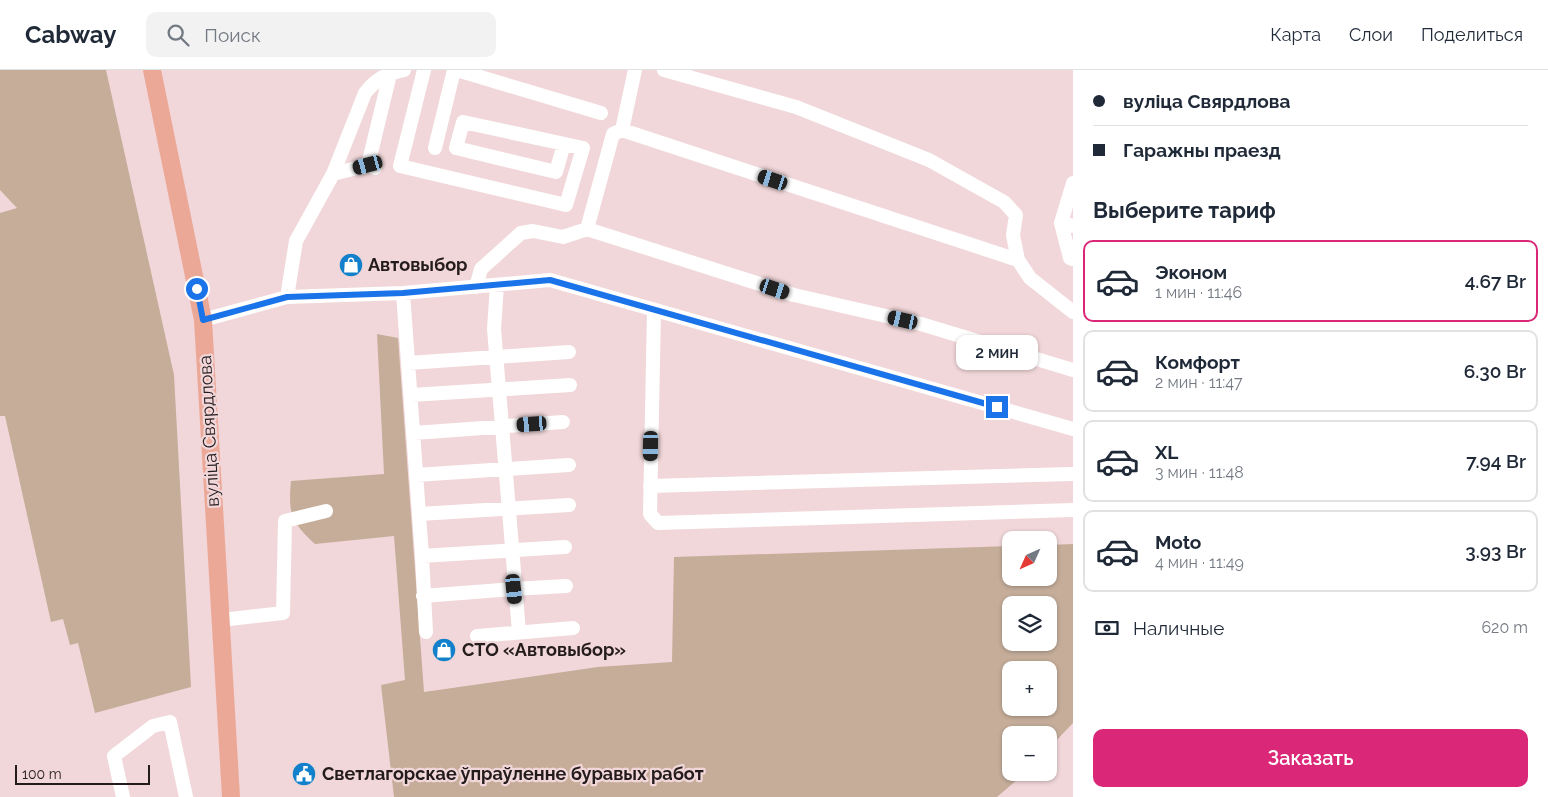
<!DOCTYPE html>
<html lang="ru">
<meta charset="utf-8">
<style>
:root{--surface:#fff;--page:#f2f2f3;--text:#1f2937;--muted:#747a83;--line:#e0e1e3;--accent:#db2777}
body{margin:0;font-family:Raleway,sans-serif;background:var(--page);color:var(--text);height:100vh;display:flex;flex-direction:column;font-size:19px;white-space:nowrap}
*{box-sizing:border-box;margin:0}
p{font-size:16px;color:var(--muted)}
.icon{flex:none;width:28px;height:28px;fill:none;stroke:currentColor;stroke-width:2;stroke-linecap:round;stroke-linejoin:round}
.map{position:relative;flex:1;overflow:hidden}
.panel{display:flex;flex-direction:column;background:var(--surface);width:475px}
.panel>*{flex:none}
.guide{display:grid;align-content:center;height:110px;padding:0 20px;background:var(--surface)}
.needle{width:32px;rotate:225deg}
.controls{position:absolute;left:1002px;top:461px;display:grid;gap:10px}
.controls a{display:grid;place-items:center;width:55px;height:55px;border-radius:10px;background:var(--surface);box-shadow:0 1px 4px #0004;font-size:25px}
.scale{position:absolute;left:15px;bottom:12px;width:135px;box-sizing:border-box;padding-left:5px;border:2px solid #241b1c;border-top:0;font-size:14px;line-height:18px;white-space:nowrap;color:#241b1c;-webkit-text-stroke:4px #f1d7d9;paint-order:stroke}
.end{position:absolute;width:22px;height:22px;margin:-11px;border:6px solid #1a73e8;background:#fff;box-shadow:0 0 0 2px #fff}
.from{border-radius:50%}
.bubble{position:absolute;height:35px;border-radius:10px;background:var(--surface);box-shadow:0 1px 4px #0004;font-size:16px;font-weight:600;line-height:35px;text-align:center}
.car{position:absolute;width:15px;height:30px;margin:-15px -8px;border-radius:6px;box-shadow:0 0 4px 1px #0007;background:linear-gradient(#222 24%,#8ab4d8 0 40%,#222 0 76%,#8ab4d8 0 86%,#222 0)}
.guide b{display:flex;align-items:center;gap:18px;height:48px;font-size:19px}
.guide b+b{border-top:1px solid var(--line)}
.guide i{width:12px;height:12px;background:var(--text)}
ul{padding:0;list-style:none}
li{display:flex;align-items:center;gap:15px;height:82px;margin:0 10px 8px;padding:0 10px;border:2px solid var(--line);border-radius:10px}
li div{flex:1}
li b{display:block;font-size:19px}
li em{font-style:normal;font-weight:600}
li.selected{border-color:var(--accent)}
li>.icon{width:45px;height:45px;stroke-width:1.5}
h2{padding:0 20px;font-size:22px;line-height:60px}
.pay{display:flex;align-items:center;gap:12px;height:55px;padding:0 20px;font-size:19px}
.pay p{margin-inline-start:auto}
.primary-button{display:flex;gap:10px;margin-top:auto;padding:10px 20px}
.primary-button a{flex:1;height:58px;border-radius:10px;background:var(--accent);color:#fff;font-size:20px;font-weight:600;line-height:58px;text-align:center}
header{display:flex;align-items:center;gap:30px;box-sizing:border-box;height:70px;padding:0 25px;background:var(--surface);border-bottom:1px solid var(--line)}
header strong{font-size:24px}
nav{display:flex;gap:28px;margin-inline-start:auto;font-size:18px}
.search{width:350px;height:45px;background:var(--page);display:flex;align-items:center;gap:12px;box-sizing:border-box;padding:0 18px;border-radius:10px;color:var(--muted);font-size:19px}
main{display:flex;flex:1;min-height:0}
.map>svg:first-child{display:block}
</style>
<header>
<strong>Cabway</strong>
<div class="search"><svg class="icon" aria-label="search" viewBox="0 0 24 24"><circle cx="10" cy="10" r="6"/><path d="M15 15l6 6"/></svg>Поиск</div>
<nav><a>Карта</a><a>Слои</a><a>Поделиться</a></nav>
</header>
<main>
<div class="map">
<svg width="1073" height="727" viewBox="0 0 1073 727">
<rect width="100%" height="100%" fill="#f1d7d9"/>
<path fill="#c5ad9a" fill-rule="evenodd" d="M 0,0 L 106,0 L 174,305 L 191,617 L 95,643 L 78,573 L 70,575 L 63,549 L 51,552 L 5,346 L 0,346 L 0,143 L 17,138 L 0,120 Z
M 377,264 L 398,268 L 424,622 L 598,597 L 672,592 L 674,487 L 1011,476 L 1011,508 L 1049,508 L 1049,475 L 1073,474 L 1073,653 L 1049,678 L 1049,665 L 1011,665 L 1011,702 L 1025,703 L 997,727 L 394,727 L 381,615 L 405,610 L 394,466 L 315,474 C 291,452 288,444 291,411 L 384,404 ZM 1011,535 L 1049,535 L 1049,572 L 1011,572 ZM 1011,600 L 1049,600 L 1049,638 L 1011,638 Z"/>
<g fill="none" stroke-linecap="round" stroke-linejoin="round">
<path stroke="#fff" stroke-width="14" d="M 424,0 L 400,96 L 566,135 L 583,78 L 463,52 L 456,78 L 556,102 L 564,74
M 457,0 L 601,43
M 664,0 L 796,37 L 929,90 L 1004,132 L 1016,145 L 1013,165 L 1018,190
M 622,60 L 635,0
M 435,78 L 454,0
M 368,95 L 391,0
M 333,104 L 368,95 L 375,98
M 1073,113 L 1061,153 L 1073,156
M 1061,153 L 1070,188 L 1073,189
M 587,159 L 613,64 L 622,60 L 1018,190 L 1030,208 L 1073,242
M 497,215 L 494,259 L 519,562
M 476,217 L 481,199 L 521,163 L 533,161 L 563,167 L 587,159 L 794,225 L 921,254 L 1073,300
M 403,223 L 422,486 L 426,562
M 287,227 L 296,171 L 333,104 L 365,23 C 376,9 387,3 404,0
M 654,240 L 650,444 L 658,453 L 1073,440
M 203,250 L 287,227 L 403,223 L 550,210 L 1073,359
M 408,293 L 569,282
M 411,325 L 570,315
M 414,363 L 563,352
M 416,405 L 569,395
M 650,416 L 1073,404
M 419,444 L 569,435
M 422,486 L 565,477
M 423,526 L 514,519 L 566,516
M 221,550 L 283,543 L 285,451 L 326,441
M 477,566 L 573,558
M 123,727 L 114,686 L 153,656 L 170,652 L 186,727"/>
<path stroke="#eca897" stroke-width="18" d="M 152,0 L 203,250 L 231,727"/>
</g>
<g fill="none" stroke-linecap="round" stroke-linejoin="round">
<path stroke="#1a73e8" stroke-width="6" d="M 197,219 L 203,250 L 287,227 L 403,223 L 550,210 L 997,337"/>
</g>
<defs>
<g id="shop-disc" transform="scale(1.25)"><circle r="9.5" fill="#1280ca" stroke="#f1d7d9"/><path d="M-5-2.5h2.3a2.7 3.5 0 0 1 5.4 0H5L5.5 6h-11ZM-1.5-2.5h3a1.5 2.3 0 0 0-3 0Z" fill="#fff"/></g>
<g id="civic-disc" transform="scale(1.25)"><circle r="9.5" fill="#1280ca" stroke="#f1d7d9"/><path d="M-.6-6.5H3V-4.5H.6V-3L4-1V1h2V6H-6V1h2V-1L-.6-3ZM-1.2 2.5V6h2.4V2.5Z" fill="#fff"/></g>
</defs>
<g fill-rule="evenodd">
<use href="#shop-disc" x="351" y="195"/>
<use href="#shop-disc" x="444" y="580"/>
<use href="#civic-disc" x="304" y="704"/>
</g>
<g text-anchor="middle" stroke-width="4.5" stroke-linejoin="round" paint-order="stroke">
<g font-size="18" font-weight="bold" fill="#241b1c" stroke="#f1d7d9" text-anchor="start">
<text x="368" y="201">Автовыбор</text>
<text x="462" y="586">СТО «Автовыбор»</text>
<text x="322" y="710">Светлагорскае ўпраўленне буравых работ</text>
</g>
<g font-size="18" fill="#241b1c" stroke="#f1d7d9">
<text transform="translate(209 361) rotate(-93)" y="6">вуліца Свярдлова</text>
</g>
</g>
</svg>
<div class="controls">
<a><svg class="needle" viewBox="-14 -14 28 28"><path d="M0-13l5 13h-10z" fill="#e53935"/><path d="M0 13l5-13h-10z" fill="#747a83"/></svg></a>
<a><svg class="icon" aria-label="layers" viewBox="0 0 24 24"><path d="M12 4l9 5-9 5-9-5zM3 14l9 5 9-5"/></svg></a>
<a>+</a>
<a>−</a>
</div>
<div class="scale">100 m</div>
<i class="end from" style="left:197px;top:219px"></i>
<i class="end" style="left:997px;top:337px"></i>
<div class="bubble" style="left:956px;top:265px;width:82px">2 мин</div>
<i class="car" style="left:368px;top:95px;rotate:255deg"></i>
<i class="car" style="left:773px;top:110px;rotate:288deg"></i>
<i class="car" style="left:775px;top:219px;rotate:108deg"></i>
<i class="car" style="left:903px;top:250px;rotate:283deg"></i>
<i class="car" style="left:532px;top:354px;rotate:266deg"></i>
<i class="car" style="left:651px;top:376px;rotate:181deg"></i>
<i class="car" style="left:514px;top:519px;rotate:174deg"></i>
</div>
<section class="panel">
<div class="guide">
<b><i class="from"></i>вуліца Свярдлова</b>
<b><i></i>Гаражны праезд</b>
</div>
<h2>Выберите тариф</h2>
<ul>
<li class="selected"><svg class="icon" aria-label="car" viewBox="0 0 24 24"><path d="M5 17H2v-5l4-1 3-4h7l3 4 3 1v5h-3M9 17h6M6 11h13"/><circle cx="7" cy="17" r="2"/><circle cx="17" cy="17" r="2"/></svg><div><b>Эконом</b><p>1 мин · 11:46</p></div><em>4.67 Br</em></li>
<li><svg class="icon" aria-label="car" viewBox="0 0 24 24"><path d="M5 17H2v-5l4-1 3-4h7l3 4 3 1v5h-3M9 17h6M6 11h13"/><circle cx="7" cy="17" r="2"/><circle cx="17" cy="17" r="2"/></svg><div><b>Комфорт</b><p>2 мин · 11:47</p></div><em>6.30 Br</em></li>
<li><svg class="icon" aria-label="car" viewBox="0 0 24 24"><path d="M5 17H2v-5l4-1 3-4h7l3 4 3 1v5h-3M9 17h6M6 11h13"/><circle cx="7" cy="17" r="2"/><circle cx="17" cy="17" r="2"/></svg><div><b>XL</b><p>3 мин · 11:48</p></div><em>7.94 Br</em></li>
<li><svg class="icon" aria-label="car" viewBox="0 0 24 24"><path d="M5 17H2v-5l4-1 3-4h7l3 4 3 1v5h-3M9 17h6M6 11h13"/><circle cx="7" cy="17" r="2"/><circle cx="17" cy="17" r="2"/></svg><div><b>Moto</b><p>4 мин · 11:49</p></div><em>3.93 Br</em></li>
</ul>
<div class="pay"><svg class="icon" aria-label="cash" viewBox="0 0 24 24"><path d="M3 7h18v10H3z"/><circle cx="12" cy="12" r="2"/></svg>Наличные<p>620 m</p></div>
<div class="primary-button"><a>Заказать</a></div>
</section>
</main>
